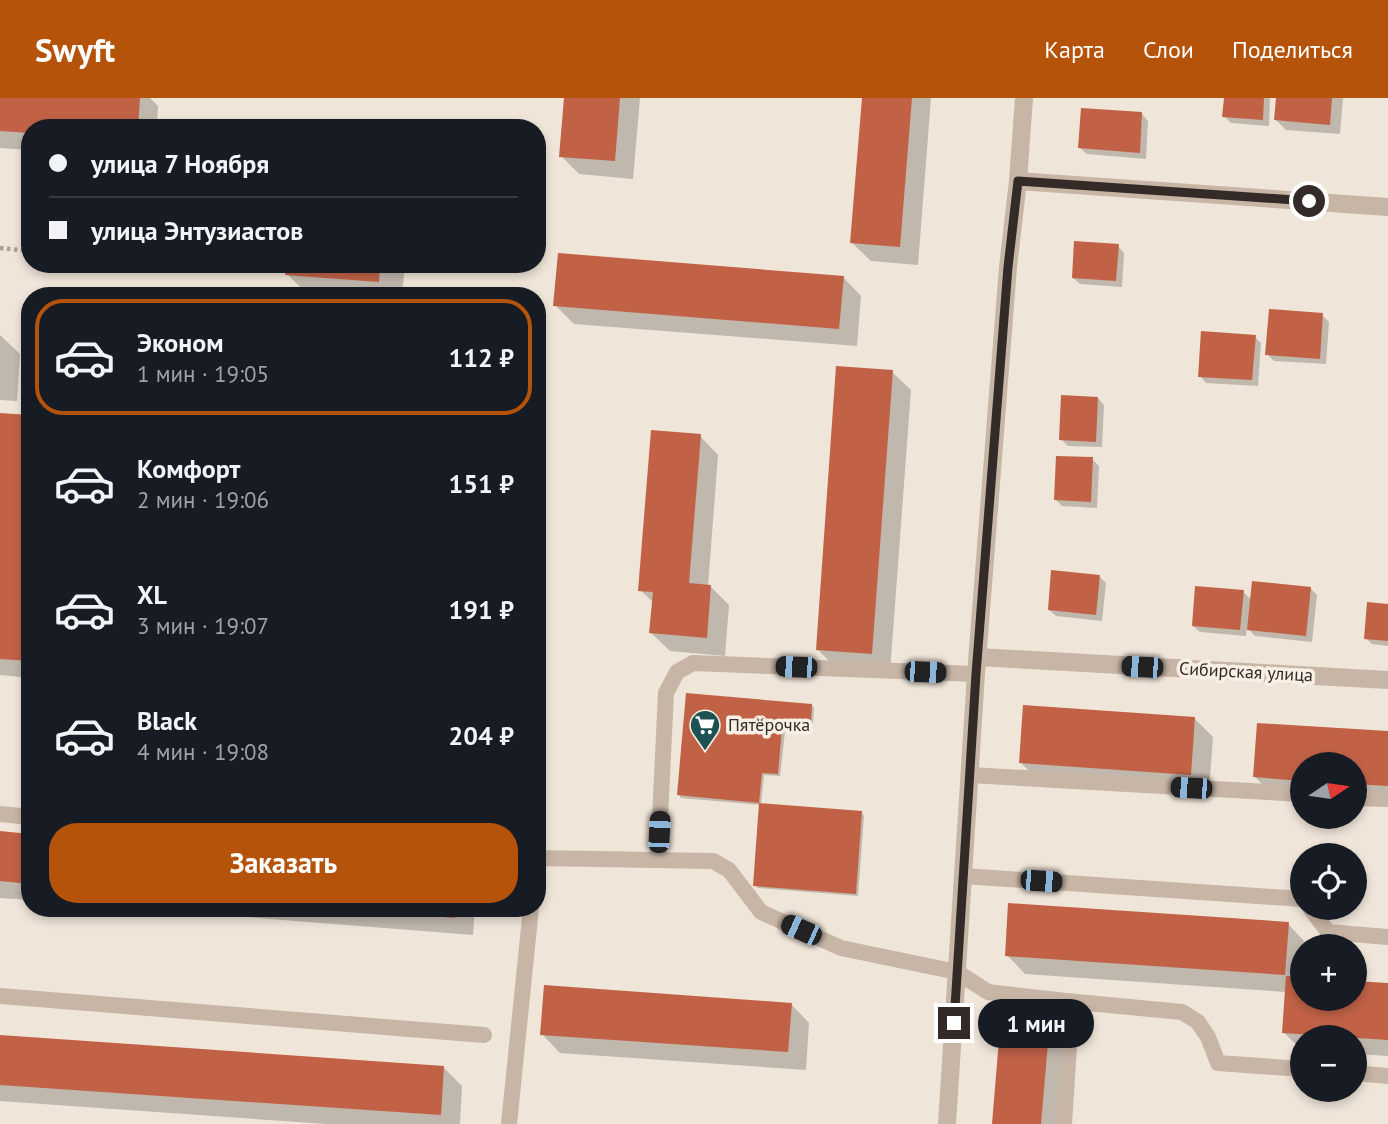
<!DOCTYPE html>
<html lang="ru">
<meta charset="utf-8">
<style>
:root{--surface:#171b24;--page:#20242c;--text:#f1f3f6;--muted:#9ea1a6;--line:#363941;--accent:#b45309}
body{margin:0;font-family:"PT Sans",sans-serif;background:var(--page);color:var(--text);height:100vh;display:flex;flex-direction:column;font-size:26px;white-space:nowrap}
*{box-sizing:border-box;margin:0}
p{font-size:23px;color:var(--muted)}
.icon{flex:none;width:38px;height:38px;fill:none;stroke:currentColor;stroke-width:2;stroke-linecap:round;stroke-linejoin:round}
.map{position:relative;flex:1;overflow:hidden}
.details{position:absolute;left:21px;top:189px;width:525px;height:630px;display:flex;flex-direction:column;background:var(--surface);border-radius:28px;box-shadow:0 4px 10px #0003}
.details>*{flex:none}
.top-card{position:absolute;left:21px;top:21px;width:525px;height:154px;border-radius:28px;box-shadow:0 4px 10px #0003;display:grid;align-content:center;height:154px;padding:0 28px;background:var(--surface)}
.needle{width:46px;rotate:77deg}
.buttons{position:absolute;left:1290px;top:654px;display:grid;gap:14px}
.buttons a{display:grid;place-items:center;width:77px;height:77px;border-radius:50%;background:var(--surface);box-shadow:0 4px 10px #0003;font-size:35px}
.end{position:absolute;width:32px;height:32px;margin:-16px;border:9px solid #342a27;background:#fff;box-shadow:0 0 0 4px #fff}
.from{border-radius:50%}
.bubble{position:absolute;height:49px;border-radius:24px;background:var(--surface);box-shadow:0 4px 10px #0003;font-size:23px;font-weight:800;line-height:49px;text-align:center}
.car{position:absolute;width:21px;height:42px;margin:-21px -10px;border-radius:9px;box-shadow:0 0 5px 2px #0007;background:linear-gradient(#222 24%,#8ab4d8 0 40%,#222 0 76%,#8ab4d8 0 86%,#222 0)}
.top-card b{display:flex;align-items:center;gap:24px;height:66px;font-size:26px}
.top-card b+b{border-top:2px solid var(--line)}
.top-card i{width:18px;height:18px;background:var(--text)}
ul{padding:12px 0 0;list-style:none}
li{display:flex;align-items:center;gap:21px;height:116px;margin:0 14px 10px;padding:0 14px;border:4px solid transparent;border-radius:28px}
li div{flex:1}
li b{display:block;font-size:26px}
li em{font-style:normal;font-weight:800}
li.selected{border-color:var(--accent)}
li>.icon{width:63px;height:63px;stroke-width:1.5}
.primary-button{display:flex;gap:14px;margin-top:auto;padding:14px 28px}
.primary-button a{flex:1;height:80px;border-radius:28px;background:var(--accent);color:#fff;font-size:28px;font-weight:800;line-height:80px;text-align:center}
header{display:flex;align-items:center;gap:42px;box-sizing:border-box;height:98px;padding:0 35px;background:var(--accent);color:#fff}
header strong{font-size:33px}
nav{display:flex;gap:38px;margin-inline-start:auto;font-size:24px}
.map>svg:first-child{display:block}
</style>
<header>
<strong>Swyft</strong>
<nav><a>Карта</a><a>Слои</a><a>Поделиться</a></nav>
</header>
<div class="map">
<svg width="1388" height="1026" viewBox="0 0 1388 1026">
<rect width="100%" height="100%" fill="#f0e5d9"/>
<path fill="#0003" d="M 0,0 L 150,0 L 158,8 L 157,30 L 30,30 L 30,52 L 0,50 Z
M 565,0 L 640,0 L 633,81 L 579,76 L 561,58 Z
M 863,0 L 931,0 L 918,167 L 871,163 L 852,145 Z
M 1225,0 L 1270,0 L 1269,28 L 1231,25 L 1224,18 Z
M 1277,0 L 1343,0 L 1340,36 L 1286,32 L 1276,22 Z
M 1142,16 L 1148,23 L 1146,61 L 1087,56 L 1080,50 Z
M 1118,148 L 1124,155 L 1122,189 L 1080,186 L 1073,180 Z
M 288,166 L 405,166 L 402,198 L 309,198 L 287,176 Z
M 843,179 L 861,198 L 857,248 L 574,226 L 555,207 Z
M 1322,217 L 1329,224 L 1326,266 L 1274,263 L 1267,256 Z
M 0,237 L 20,256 L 17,303 L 0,302 Z
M 1255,239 L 1261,245 L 1258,288 L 1206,285 L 1200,278 Z
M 892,274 L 911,292 L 890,574 L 836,570 L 817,551 Z
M 1098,300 L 1104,307 L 1102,349 L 1068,348 L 1061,341 Z
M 0,317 L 30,319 L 30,580 L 0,577 Z
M 700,338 L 718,357 L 708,488 L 710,488 L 729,507 L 725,558 L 670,553 L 651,535 L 654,505 L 640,492 Z
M 1092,361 L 1099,368 L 1097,410 L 1062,408 L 1056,402 Z
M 1100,479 L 1106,485 L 1102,523 L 1056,518 L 1049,512 Z
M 1310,490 L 1317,497 L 1312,544 L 1255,538 L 1247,530 L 1246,538 L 1200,534 L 1193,528 L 1243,494 L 1252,502 Z
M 1388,508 L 1388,548 L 1372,546 L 1366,540 Z
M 812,607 L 814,610 L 813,625 L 785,634 L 780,678 L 764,677 L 761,707 L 862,715 L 864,718 L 858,798 L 758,790 L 755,787 L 761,707 L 681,700 L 679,697 Z
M 1194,620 L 1213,639 L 1209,695 L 1039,683 L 1021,665 Z
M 1388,635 L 1388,705 L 1354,703 L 1354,667 L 1302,667 L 1302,699 L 1273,697 L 1255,679 Z
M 0,735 L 30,738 L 30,802 L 0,800 Z
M 132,810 L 475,810 L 473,837 Z
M 1288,826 L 1306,845 L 1306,849 L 1302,849 L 1302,901 L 1354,901 L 1388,887 L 1388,958 L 1354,956 L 1354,940 L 1302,940 L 1302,952 L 1283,934 L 1286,894 L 1025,876 L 1007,857 Z
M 791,906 L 809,925 L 806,972 L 560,955 L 542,936 Z
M 1048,934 L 1066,953 L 1061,1026 L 993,1026 Z
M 0,939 L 444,970 L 462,988 L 460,1026 L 326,1026 L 0,1003 Z"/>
<path fill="#c16247" d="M 0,0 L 140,0 L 138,30 L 30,30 L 30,35 L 0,33 Z
M 564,0 L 620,0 L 615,63 L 559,59 Z
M 862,0 L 912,0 L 900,149 L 850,145 Z
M 1224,0 L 1264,0 L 1263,22 L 1222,19 Z
M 1276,0 L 1332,0 L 1330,27 L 1274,22 Z
M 1081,10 L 1142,14 L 1140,55 L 1078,50 Z
M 1074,143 L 1119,146 L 1116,183 L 1072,180 Z
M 558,155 L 844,178 L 839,231 L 553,208 Z
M 286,166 L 380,166 L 379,184 L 285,177 Z
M 1269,211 L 1323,215 L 1320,261 L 1265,257 Z
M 1201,233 L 1256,237 L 1252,282 L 1198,279 Z
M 836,268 L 893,272 L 872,556 L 816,552 Z
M 1061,297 L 1098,299 L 1096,344 L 1059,342 Z
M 0,315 L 30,317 L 30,563 L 0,561 Z
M 651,332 L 701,336 L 689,485 L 711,487 L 707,540 L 649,535 L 653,494 L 638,493 Z
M 1056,358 L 1093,359 L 1091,404 L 1054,402 Z
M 1051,472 L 1100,477 L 1096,517 L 1048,512 Z
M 1252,483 L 1311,489 L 1306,538 L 1247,532 Z
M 1195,488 L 1244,492 L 1240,532 L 1192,528 Z
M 1367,504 L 1388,506 L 1388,543 L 1364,541 Z
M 686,595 L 812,606 L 811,622 L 782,631 L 778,676 L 762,675 L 759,705 L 677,697 Z
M 1023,607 L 1195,619 L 1191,677 L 1019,665 Z
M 1257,625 L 1388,633 L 1388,688 L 1354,686 L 1354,667 L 1302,667 L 1302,683 L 1253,679 Z
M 759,705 L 862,713 L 856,796 L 753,788 Z
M 0,733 L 30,736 L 30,786 L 0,783 Z
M 1008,805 L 1289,824 L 1285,877 L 1005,858 Z
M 362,810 L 456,810 L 455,820 L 362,812 Z
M 1286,878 L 1302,879 L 1302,901 L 1354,901 L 1354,883 L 1388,885 L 1388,942 L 1282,935 Z
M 544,887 L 792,905 L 788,954 L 540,937 Z
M 1000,929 L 1049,933 L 1041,1026 L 992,1026 Z
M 0,937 L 444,968 L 441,1017 L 0,987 Z"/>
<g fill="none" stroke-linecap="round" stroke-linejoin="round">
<path stroke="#b39f90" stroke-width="4.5" stroke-dasharray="3.5 3.5" stroke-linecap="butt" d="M 0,150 L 30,153
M 208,166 L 264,170"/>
<path stroke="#c7b5a6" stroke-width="16" d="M 970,677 L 1302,696
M 1354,700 L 1388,701
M 0,716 L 30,719
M 537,760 L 713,763 L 729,772 L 761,814 L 841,850 L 957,874 L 988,894 L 1066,903 L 1182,914 L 1198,924 L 1208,939 L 1218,965 L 1302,971
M 658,762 L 666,595 L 677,574 L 693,565 L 976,576
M 963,778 L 1302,801
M 1310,810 L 1328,834 L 1388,839
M 0,898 L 484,937
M 1354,975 L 1388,978
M 509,1026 L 531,810
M 1064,1026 L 1069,948"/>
<path stroke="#c7b5a6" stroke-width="18" d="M 1018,83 L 1388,109
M 978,559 L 1388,582"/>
<path stroke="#c7b5a6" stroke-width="18" d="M 947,1026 L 976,576 L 1008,169 L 1018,83 L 1024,0"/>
</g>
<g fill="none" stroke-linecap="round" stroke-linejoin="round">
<path stroke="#342a27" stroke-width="9" d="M 954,925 L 976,576 L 1008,169 L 1018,83 L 1309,103"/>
</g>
<defs>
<g id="supermarket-pin" transform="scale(1.575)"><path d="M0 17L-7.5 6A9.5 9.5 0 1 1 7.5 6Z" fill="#1e5153" stroke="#f8efe5"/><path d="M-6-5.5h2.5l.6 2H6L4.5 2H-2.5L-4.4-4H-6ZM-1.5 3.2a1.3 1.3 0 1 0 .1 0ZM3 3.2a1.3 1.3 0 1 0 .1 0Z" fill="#fff"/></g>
</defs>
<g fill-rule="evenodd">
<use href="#supermarket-pin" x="705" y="627"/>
</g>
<g text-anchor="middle" stroke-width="7" stroke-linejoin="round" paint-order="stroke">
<g font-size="18" fill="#342a27" stroke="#f8efe5">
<text transform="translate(1246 574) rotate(3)" y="6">Сибирская улица</text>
</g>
<g font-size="18" fill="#342a27" stroke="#f8efe5" text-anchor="start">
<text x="728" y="633">Пятёрочка</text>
</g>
</g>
</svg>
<div class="buttons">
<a><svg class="needle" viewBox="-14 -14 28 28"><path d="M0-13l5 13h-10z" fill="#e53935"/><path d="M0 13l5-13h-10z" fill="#9ea1a6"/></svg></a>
<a><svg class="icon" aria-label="locate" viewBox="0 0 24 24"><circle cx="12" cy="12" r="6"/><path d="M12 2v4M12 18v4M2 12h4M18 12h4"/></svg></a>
<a>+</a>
<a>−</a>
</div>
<i class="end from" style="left:1309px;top:103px"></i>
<i class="end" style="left:954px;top:925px"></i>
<div class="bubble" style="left:978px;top:901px;width:116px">1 мин</div>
<i class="car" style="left:796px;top:569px;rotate:272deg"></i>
<i class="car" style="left:1142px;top:569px;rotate:273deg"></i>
<i class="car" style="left:925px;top:574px;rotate:92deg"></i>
<i class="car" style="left:1191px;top:690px;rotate:273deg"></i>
<i class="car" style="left:659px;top:734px;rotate:3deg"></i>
<i class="car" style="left:1041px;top:783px;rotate:94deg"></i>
<i class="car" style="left:801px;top:832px;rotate:294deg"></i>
<div class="top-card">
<b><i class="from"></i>улица 7 Ноября</b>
<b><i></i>улица Энтузиастов</b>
</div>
<section class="details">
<ul>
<li class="selected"><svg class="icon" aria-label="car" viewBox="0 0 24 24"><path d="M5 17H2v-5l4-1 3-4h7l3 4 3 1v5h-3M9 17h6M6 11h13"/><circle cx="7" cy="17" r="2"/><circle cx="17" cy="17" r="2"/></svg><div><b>Эконом</b><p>1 мин · 19:05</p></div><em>112 ₽</em></li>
<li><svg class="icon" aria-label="car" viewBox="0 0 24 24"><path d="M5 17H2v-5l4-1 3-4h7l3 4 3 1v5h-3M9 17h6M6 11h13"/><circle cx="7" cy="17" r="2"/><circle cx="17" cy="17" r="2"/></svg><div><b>Комфорт</b><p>2 мин · 19:06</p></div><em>151 ₽</em></li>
<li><svg class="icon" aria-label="car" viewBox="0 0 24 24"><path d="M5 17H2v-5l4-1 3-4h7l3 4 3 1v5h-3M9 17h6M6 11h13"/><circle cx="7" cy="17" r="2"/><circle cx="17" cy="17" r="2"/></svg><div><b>XL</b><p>3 мин · 19:07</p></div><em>191 ₽</em></li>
<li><svg class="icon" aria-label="car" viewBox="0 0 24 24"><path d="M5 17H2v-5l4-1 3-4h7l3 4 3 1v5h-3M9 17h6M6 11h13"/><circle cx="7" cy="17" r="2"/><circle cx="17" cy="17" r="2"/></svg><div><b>Black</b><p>4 мин · 19:08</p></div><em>204 ₽</em></li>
</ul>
<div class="primary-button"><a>Заказать</a></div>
</section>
</div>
